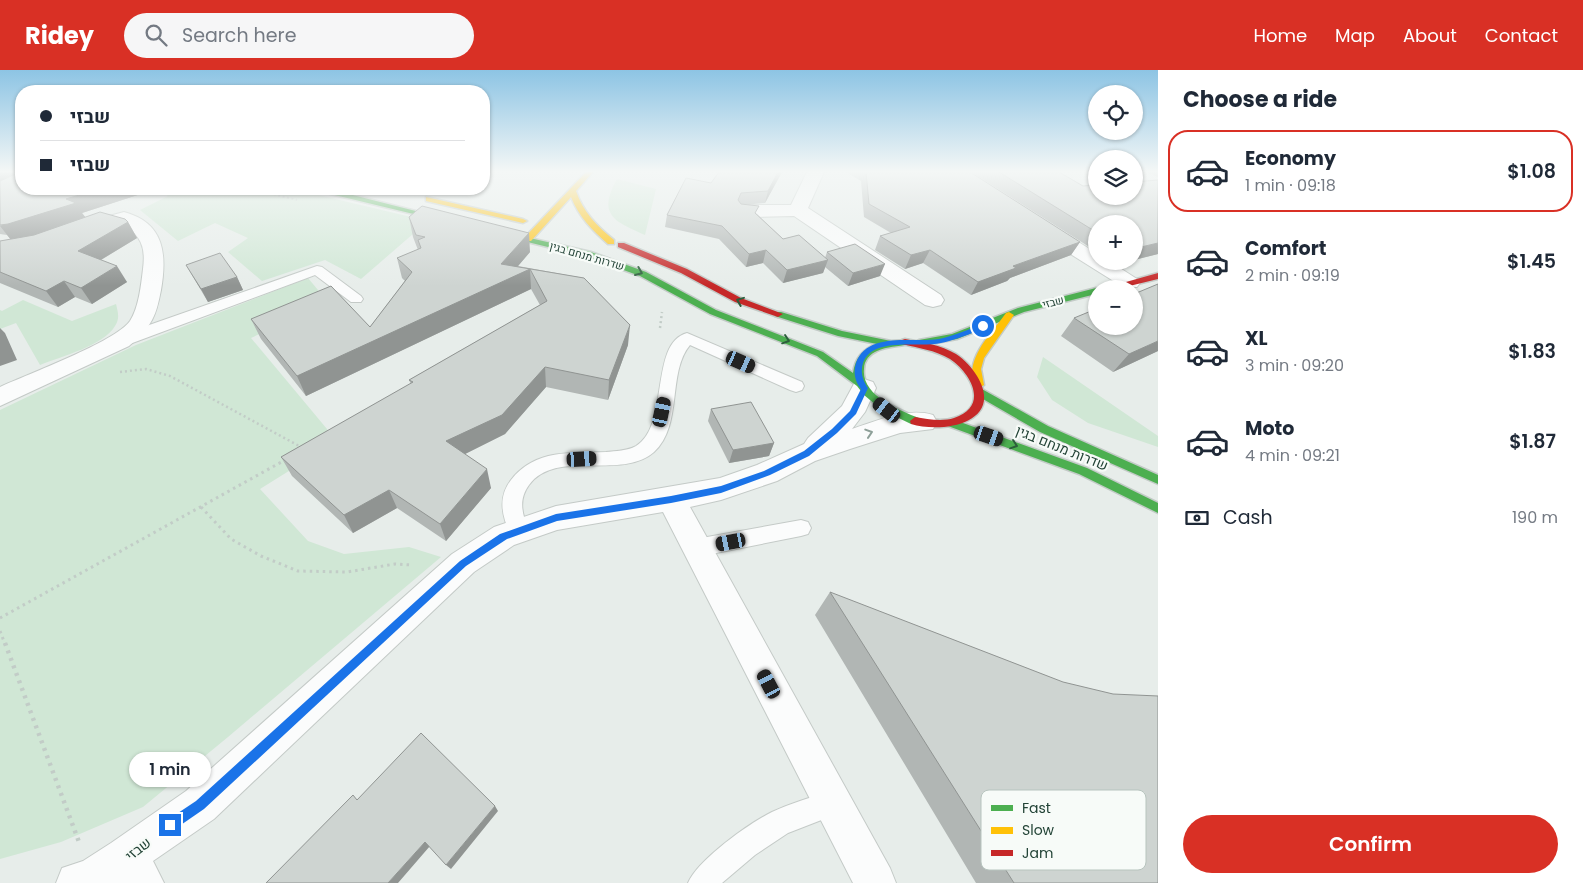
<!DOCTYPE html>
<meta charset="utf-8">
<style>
:root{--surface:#fff;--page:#f6f6f7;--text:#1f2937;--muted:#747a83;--line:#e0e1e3;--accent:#d93025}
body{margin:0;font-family:Poppins,Heebo,sans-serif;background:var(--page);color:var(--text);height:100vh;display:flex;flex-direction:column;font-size:19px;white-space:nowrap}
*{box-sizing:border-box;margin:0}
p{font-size:16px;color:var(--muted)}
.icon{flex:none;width:28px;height:28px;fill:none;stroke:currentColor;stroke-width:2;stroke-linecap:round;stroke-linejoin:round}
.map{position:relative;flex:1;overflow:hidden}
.panel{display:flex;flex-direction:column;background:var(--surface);width:425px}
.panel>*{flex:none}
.banner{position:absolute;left:15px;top:15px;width:475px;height:110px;border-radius:20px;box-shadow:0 1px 4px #0004;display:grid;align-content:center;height:110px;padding:0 25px;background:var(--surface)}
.tools{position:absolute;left:1088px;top:15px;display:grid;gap:10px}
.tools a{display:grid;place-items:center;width:55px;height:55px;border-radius:50%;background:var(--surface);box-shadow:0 1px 4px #0004;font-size:25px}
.end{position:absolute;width:22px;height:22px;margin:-11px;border:6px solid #1a73e8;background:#fff;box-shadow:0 0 0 2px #fff}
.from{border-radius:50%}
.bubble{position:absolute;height:35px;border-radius:18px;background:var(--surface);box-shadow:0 1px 4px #0004;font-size:16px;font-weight:600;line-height:35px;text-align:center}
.car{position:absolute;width:15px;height:30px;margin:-15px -8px;border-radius:6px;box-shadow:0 0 4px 1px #0007;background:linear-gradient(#222 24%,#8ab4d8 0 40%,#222 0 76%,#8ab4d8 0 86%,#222 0)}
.banner b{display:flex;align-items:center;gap:18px;height:48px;font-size:19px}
.banner b+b{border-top:1px solid var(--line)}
.banner i{width:12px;height:12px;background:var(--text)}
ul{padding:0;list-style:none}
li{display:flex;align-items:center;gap:15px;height:82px;margin:0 10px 8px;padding:0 15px;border:2px solid transparent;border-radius:20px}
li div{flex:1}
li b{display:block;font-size:19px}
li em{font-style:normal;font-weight:600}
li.current{border-color:var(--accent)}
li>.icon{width:45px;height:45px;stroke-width:1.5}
h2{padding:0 25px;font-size:22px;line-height:60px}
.pay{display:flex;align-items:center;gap:12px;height:55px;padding:0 25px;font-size:19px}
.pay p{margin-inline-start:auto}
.cta{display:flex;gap:10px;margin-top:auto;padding:10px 25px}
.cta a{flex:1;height:58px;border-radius:30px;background:var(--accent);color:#fff;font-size:20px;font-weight:600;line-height:58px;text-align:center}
header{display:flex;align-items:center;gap:30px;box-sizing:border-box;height:70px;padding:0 25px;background:var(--accent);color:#fff}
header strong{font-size:24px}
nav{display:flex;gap:28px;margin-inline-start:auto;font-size:18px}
.search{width:350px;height:45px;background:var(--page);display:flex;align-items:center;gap:12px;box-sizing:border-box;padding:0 18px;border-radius:28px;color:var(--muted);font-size:19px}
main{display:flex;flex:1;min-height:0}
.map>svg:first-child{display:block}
</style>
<header>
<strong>Ridey</strong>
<div class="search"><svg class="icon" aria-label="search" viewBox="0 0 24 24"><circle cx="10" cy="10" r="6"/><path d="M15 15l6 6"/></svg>Search here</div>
<nav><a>Home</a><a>Map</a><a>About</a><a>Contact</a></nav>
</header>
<main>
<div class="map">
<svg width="1158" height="813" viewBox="0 0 1158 813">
<rect width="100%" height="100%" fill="#e7edea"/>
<path fill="#d0e7d5" d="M 617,109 L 656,119 L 645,165 C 614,151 597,145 617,109 Z
M 161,119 L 293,119 L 428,151 L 361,209 L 325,190 L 262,211 L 228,182 L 248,168 L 215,153 L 178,171 L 140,140 L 168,126 Z
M 308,208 L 328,232 L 251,268 L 337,371 L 260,419 L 308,471 L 344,484 L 409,477 L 441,487 L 228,667 L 143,737 L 61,772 L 0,789 L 0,340 L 136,275 Z
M 23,230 L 72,251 L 116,234 C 118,242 120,249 115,256 C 103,276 62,286 40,295 L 16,253 L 0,259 L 0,240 L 2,241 Z
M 1043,287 L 1158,366 L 1158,377 L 1088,353 L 1052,330 L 1037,307 Z"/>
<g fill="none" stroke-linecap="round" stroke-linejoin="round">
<g stroke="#c4cac7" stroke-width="2">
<path id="lane" d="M 317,196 L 322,197 L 361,226 L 363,229 L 361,232 L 351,232 L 315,205 L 127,275 L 121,276 L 115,275 L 113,271 L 115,267 Z
M 687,263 L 802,312 L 804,316 L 802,320 L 796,322 L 790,320 L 690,275 C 667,302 683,356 654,382 C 621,411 556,378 529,415 C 518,430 522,444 529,461 L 526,467 L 519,469 L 512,467 C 502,448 497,428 511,410 C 535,379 571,383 606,382 C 616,381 627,381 636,376 C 670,356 649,273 687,263 Z
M 801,450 L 808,452 L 811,458 L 808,464 L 801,466 L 696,487 L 689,484 L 686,478 L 689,472 L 696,469 Z
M 833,720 L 842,724 L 846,733 L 842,742 L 788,763 L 755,785 L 722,813 L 688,813 C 698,790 748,754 772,742 C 791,733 813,727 833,720 Z"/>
</g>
<g stroke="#c4cac7" stroke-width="2">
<path id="street" d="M 807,102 L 824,102 L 808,138 L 941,225 L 944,230 L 941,235 L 933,237 L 925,235 L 794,146 L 746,147 L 739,145 L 737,141 L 739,137 L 746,135 L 791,135 Z
M 124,142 C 165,153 167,185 161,220 C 159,230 157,241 152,250 C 146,261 138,268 129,276 L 0,336 L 0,317 C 28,304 115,272 130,251 C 139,237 141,215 143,199 C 146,177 141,165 122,154 L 86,164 L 79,162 L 76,158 L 79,154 Z
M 1044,153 L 1051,155 L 1096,183 L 1096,191 L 1109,191 L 1137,209 L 1140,213 L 1137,217 L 1123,217 L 1037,163 L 1034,159 L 1037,155 Z
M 864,309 L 873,312 L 876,318 L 865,342 L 852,359 C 877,351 907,337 933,345 L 937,352 L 933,359 L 900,363 L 850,379 L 815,391 L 777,411 L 721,430 L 690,437 L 890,798 L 896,813 L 853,813 L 663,442 L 557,460 L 514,475 L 474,502 L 214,749 L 153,791 L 164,813 L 56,813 L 62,798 L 83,791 L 111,773 L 186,721 L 452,484 L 494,457 L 556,436 L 720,408 L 757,395 L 804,374 L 808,368 L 842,336 L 855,312 Z"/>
</g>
<g stroke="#c3cbc7" stroke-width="3">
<path id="fast" d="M 318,119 L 329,119 L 455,151 L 451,153 L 318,121 Z
M 490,159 L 591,182 L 646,202 L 716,240 L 823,282 L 853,303 C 855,288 863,279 877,274 L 838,266 L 775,246 L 775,242 L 781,242 L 842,261 L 891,271 L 908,270 L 908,274 C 898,277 887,276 877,281 C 870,284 864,290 864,299 C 861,325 899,340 919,348 L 920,351 L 919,354 L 911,354 L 882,340 L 864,325 L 857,316 L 817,286 L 710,244 L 640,206 L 585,186 L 490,163 Z
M 1096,218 L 1098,219 L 1096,224 L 1024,242 L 957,269 L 919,276 L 914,273 L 919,270 L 952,264 L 1018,238 Z
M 980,318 L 1048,356 L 1158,405 L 1158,414 L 1040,362 L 976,325 L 975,322 L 976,319 Z
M 952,349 L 1087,398 L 1158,433 L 1158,443 L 1079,404 L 948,356 L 947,353 Z"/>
</g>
<g stroke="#c3cbc7" stroke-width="3">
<path id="slow" d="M 586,102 L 593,102 L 576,121 C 583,142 597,156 614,170 L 614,174 L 608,174 C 592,160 579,147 571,127 L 531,171 L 525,171 L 525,167 Z
M 426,127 L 523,149 L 527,151 L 523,153 L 426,131 Z
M 1009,242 L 1014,245 L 984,288 L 981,299 L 984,315 L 979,318 L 975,317 C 963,290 991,264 1006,243 Z"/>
</g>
<g stroke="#c3cbc7" stroke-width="3">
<path id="jam" d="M 618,173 L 624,173 L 687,199 L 741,228 L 783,244 L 778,247 L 735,232 L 681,203 L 618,177 Z
M 1158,203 L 1158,209 L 1117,219 L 1101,219 Z
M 905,269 C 922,272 941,275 956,284 C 965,290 972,298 977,306 C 1005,352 944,364 911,354 L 910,351 L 915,347 C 927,349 942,352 954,348 C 989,337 972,304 950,289 C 935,280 918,278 902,274 L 902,270 Z"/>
</g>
<path stroke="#c2ccc7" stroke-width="2" stroke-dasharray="2 2.5" stroke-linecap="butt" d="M 252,119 L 297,130"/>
<path stroke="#c2ccc7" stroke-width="2.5" stroke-dasharray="2 3" stroke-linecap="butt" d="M 660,258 L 662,242
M 120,302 L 146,299 L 170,306 L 301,377"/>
<path stroke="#c2ccc7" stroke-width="3" stroke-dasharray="2.5 4" stroke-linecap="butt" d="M 201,437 L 231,469 L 261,486 L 298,501 L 347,502 L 395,494 L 412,495
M 0,548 L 285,390
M 0,561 L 5,574"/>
<path stroke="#c2ccc7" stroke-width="4.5" stroke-dasharray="3 5" stroke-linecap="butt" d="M 5,573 L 79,772"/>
<use href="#lane" fill="#fbfcfc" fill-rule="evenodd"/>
<use href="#street" fill="#fbfcfc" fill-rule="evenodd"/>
<use href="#fast" fill="#4caf50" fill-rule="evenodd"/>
<use href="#slow" fill="#ffc107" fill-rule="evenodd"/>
<use href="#jam" fill="#c62828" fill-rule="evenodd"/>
</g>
<path fill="#b1b6b4" d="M 0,102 L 21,102 L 21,119 L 148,119 L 150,121 L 82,143 L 85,147 L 128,152 L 137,168 L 101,190 L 127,212 L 92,234 L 75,227 L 58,237 L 0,213 L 0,171 L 11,170 L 7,165 L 0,164 Z
M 782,102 L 765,133 L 744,135 L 757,144 L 783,169 L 825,188 L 827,182 L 880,206 L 848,216 L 825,197 L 823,203 L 783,213 L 763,193 L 746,197 L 719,169 L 665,157 L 667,145 L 711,113 Z
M 846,102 L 970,102 L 1080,172 L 1071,185 L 1010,208 L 1007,211 L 971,225 L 923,193 L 905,199 L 875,180 L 880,166 L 891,163 L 864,147 L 861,111 Z
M 971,102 L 1059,102 L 1083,116 L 1158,110 L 1158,184 L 1134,190 L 1134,154 L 1096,154 L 1096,176 L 1091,178 Z
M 1147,102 L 1158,102 L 1158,107 Z
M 409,147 L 530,182 L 518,196 L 584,208 L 628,275 L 608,330 L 546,317 L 505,364 L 465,384 L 491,418 L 446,471 L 397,438 L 353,463 L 292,406 L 281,387 L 411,314 L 409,310 L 540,235 L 531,219 L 306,326 L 261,269 L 251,249 L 370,257 L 405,211 L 402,208 L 397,188 L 418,180 L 413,167 Z
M 186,195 L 237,207 L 243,220 L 208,232 Z
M 1074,248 L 1158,281 L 1113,302 L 1061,266 Z
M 711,339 L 774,373 L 769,386 L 729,393 L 708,351 Z
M 830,522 L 1158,813 L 976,813 L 815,545 Z"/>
<path fill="#909492" d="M 0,102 L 12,102 L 17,109 L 0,116 Z
M 778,102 L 782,102 L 765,133 L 768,121 Z
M 99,119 L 148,119 L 150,121 L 82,143 L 86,148 L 20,170 L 12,171 L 0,156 L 66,129 Z
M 128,152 L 137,168 L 89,197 L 78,181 Z
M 529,163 L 530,182 L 507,209 L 530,199 L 531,219 L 306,326 L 297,306 L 501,194 Z
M 1096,171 L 1096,176 L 1091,178 Z
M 1080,172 L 1071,185 L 1010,208 L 1007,211 L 971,225 L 978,212 L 1013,196 Z
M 1158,173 L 1158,184 L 1134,190 L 1134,186 L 1141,177 Z
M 766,180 L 763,193 L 746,197 L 749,184 Z
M 930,180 L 923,193 L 905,199 L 911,185 Z
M 828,190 L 823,203 L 783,213 L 787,200 Z
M 885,194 L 880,206 L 848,216 L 853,203 Z
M 117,196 L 127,212 L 92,234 L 81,218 Z
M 237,207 L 243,220 L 208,232 L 201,219 Z
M 64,211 L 75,227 L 58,237 L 46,221 Z
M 630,255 L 628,275 L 608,330 L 609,310 Z
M 0,258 L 5,263 L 17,290 L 0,296 Z
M 1158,271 L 1158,281 L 1113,302 L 1129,284 Z
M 545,297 L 546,317 L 505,364 L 451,391 L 446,371 Z
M 774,373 L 769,386 L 729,393 L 733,380 Z
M 487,399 L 491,418 L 446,471 L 440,454 Z
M 389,420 L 397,438 L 353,463 L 344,445 Z
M 495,736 L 498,741 L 451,799 L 446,795 Z
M 425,772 L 430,776 L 398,813 L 388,813 Z"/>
<path fill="#ced4d1" stroke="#909492" d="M 14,102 L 21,102 L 21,119 L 99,119 L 66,129 L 76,133 L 8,154 L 0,155 L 0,111 L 18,103 Z
M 719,102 L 778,102 L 768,121 L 741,123 L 738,130 L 741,134 L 759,136 L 755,143 L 783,169 L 799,165 L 828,190 L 787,200 L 766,180 L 749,184 L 722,156 L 667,145 L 686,108 L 711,113 Z
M 866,102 L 970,102 L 1080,172 L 1013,196 L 1016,198 L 978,212 L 930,180 L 911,185 L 880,166 L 910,157 L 869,134 Z
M 999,102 L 1059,102 L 1083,116 L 1096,115 L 1096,126 L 1134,126 L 1134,112 L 1158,110 L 1158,173 L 1141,177 L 1134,173 L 1134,154 L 1096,154 L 1096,162 Z
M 422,136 L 529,163 L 501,194 L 584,208 L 630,255 L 609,310 L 545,297 L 502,345 L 446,371 L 487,399 L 440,454 L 389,420 L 344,445 L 281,387 L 413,312 L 409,310 L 547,231 L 530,199 L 297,306 L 251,249 L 331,216 L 370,257 L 412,202 L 397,188 L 421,178 L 418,170 L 425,167 L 416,165 L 409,147 Z
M 100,142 L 125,149 L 128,152 L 78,181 L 117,196 L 81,218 L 64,211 L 46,221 L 0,202 L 0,171 L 34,165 Z
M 855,174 L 885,194 L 853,203 L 827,182 Z
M 220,183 L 237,207 L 201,219 L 186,195 Z
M 1158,214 L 1158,271 L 1129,284 L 1074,248 L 1096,239 L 1096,256 L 1134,256 L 1134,224 Z
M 751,332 L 774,373 L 733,380 L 711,339 Z
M 830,522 L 1063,612 L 1113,624 L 1158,626 L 1158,813 L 1014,813 Z
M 421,663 L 495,736 L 446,795 L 425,772 L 388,813 L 266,813 L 353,725 L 357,730 Z"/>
<defs><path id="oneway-chevron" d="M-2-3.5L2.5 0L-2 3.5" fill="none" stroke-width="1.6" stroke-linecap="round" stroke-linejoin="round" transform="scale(1.25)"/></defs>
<g stroke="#2c5e3c">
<use href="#oneway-chevron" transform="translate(639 202) rotate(23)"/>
<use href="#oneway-chevron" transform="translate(740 231) rotate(-158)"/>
<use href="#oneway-chevron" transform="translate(786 270) rotate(19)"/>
<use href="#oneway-chevron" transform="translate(1014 375) rotate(19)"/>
</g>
<use stroke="#8ea099" href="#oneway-chevron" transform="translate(869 363) rotate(-18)"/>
<linearGradient id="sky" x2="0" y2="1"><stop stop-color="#8dc4e4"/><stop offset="0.47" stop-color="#f4f7f6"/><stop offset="1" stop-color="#f4f7f6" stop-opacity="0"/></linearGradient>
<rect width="1158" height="216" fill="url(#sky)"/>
<path fill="#1a73e8" d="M 983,254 L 987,256 L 986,258 C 971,263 956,270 941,273 C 920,278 872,266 863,293 C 860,302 863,311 868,318 L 856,344 L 837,363 L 809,386 L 770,405 L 721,423 L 671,433 L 557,451 L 507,469 L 466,496 L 204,739 L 175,759 L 170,761 L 166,759 L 165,755 L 166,751 L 196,731 L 460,491 L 500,464 L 556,444 L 671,426 L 721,416 L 764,401 L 804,381 L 832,359 L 850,341 L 861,319 C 855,312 853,302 856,293 C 867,261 913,273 939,269 C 954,266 969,259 983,254 Z"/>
<g text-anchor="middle" stroke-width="4.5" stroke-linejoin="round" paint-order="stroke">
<g font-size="11" fill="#224336" stroke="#f7fbf8">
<text transform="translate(587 186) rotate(16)" y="4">שדרות מנחם בגין</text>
<text transform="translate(1053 232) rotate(-14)" y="4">שבזי</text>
</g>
<g font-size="14" fill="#224336" stroke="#f7fbf8">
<text transform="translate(1062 378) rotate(22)" y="5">שדרות מנחם בגין</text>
<text transform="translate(138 779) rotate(-38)" y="5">שבזי</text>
</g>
</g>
<rect x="981" y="720" width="165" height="80" rx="8" fill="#f7fbf8" stroke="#b7c4be" stroke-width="1"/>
<rect x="991" y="735" width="22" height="6" fill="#4caf50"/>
<rect x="991" y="757" width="22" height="7" fill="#ffc107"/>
<rect x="991" y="780" width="22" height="6" fill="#c62828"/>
<g font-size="14" fill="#224336">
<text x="1022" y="743">Fast</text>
<text x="1022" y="765">Slow</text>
<text x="1022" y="788">Jam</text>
</g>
</svg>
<div class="tools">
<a><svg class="icon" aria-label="locate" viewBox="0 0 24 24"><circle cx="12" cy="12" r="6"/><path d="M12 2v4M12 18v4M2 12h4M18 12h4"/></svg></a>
<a><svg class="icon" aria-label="layers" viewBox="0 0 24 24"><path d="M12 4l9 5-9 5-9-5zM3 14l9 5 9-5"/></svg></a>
<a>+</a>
<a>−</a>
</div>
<i class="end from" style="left:983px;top:256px"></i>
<i class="end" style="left:170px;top:755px"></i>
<div class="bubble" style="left:129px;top:682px;width:82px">1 min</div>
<i class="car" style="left:741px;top:292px;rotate:114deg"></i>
<i class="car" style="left:887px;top:340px;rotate:308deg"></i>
<i class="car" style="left:662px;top:342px;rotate:12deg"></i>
<i class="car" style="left:989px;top:366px;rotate:109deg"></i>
<i class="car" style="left:582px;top:389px;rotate:87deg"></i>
<i class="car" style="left:731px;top:472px;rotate:259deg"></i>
<i class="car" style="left:769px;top:614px;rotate:332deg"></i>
<div class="banner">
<b><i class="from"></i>שבזי</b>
<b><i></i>שבזי</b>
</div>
</div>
<section class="panel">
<h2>Choose a ride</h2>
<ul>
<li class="current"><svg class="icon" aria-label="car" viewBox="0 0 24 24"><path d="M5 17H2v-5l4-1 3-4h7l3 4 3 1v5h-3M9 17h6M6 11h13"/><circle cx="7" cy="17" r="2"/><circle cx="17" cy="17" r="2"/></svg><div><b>Economy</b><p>1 min · 09:18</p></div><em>$1.08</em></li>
<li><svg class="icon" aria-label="car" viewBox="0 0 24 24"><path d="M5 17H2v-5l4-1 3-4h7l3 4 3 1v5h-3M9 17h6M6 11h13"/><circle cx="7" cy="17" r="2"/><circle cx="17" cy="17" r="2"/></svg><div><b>Comfort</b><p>2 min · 09:19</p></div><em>$1.45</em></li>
<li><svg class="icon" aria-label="car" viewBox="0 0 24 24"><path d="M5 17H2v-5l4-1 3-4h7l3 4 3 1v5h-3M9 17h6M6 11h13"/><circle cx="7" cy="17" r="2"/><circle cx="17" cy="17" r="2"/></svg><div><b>XL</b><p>3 min · 09:20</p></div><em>$1.83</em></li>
<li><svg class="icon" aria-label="car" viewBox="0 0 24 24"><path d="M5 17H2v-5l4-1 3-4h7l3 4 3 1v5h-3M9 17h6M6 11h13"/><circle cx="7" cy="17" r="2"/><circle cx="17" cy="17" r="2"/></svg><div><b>Moto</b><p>4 min · 09:21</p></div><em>$1.87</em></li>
</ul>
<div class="pay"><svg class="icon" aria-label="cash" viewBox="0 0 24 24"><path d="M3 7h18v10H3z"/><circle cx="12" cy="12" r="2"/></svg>Cash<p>190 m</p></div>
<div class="cta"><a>Confirm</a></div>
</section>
</main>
